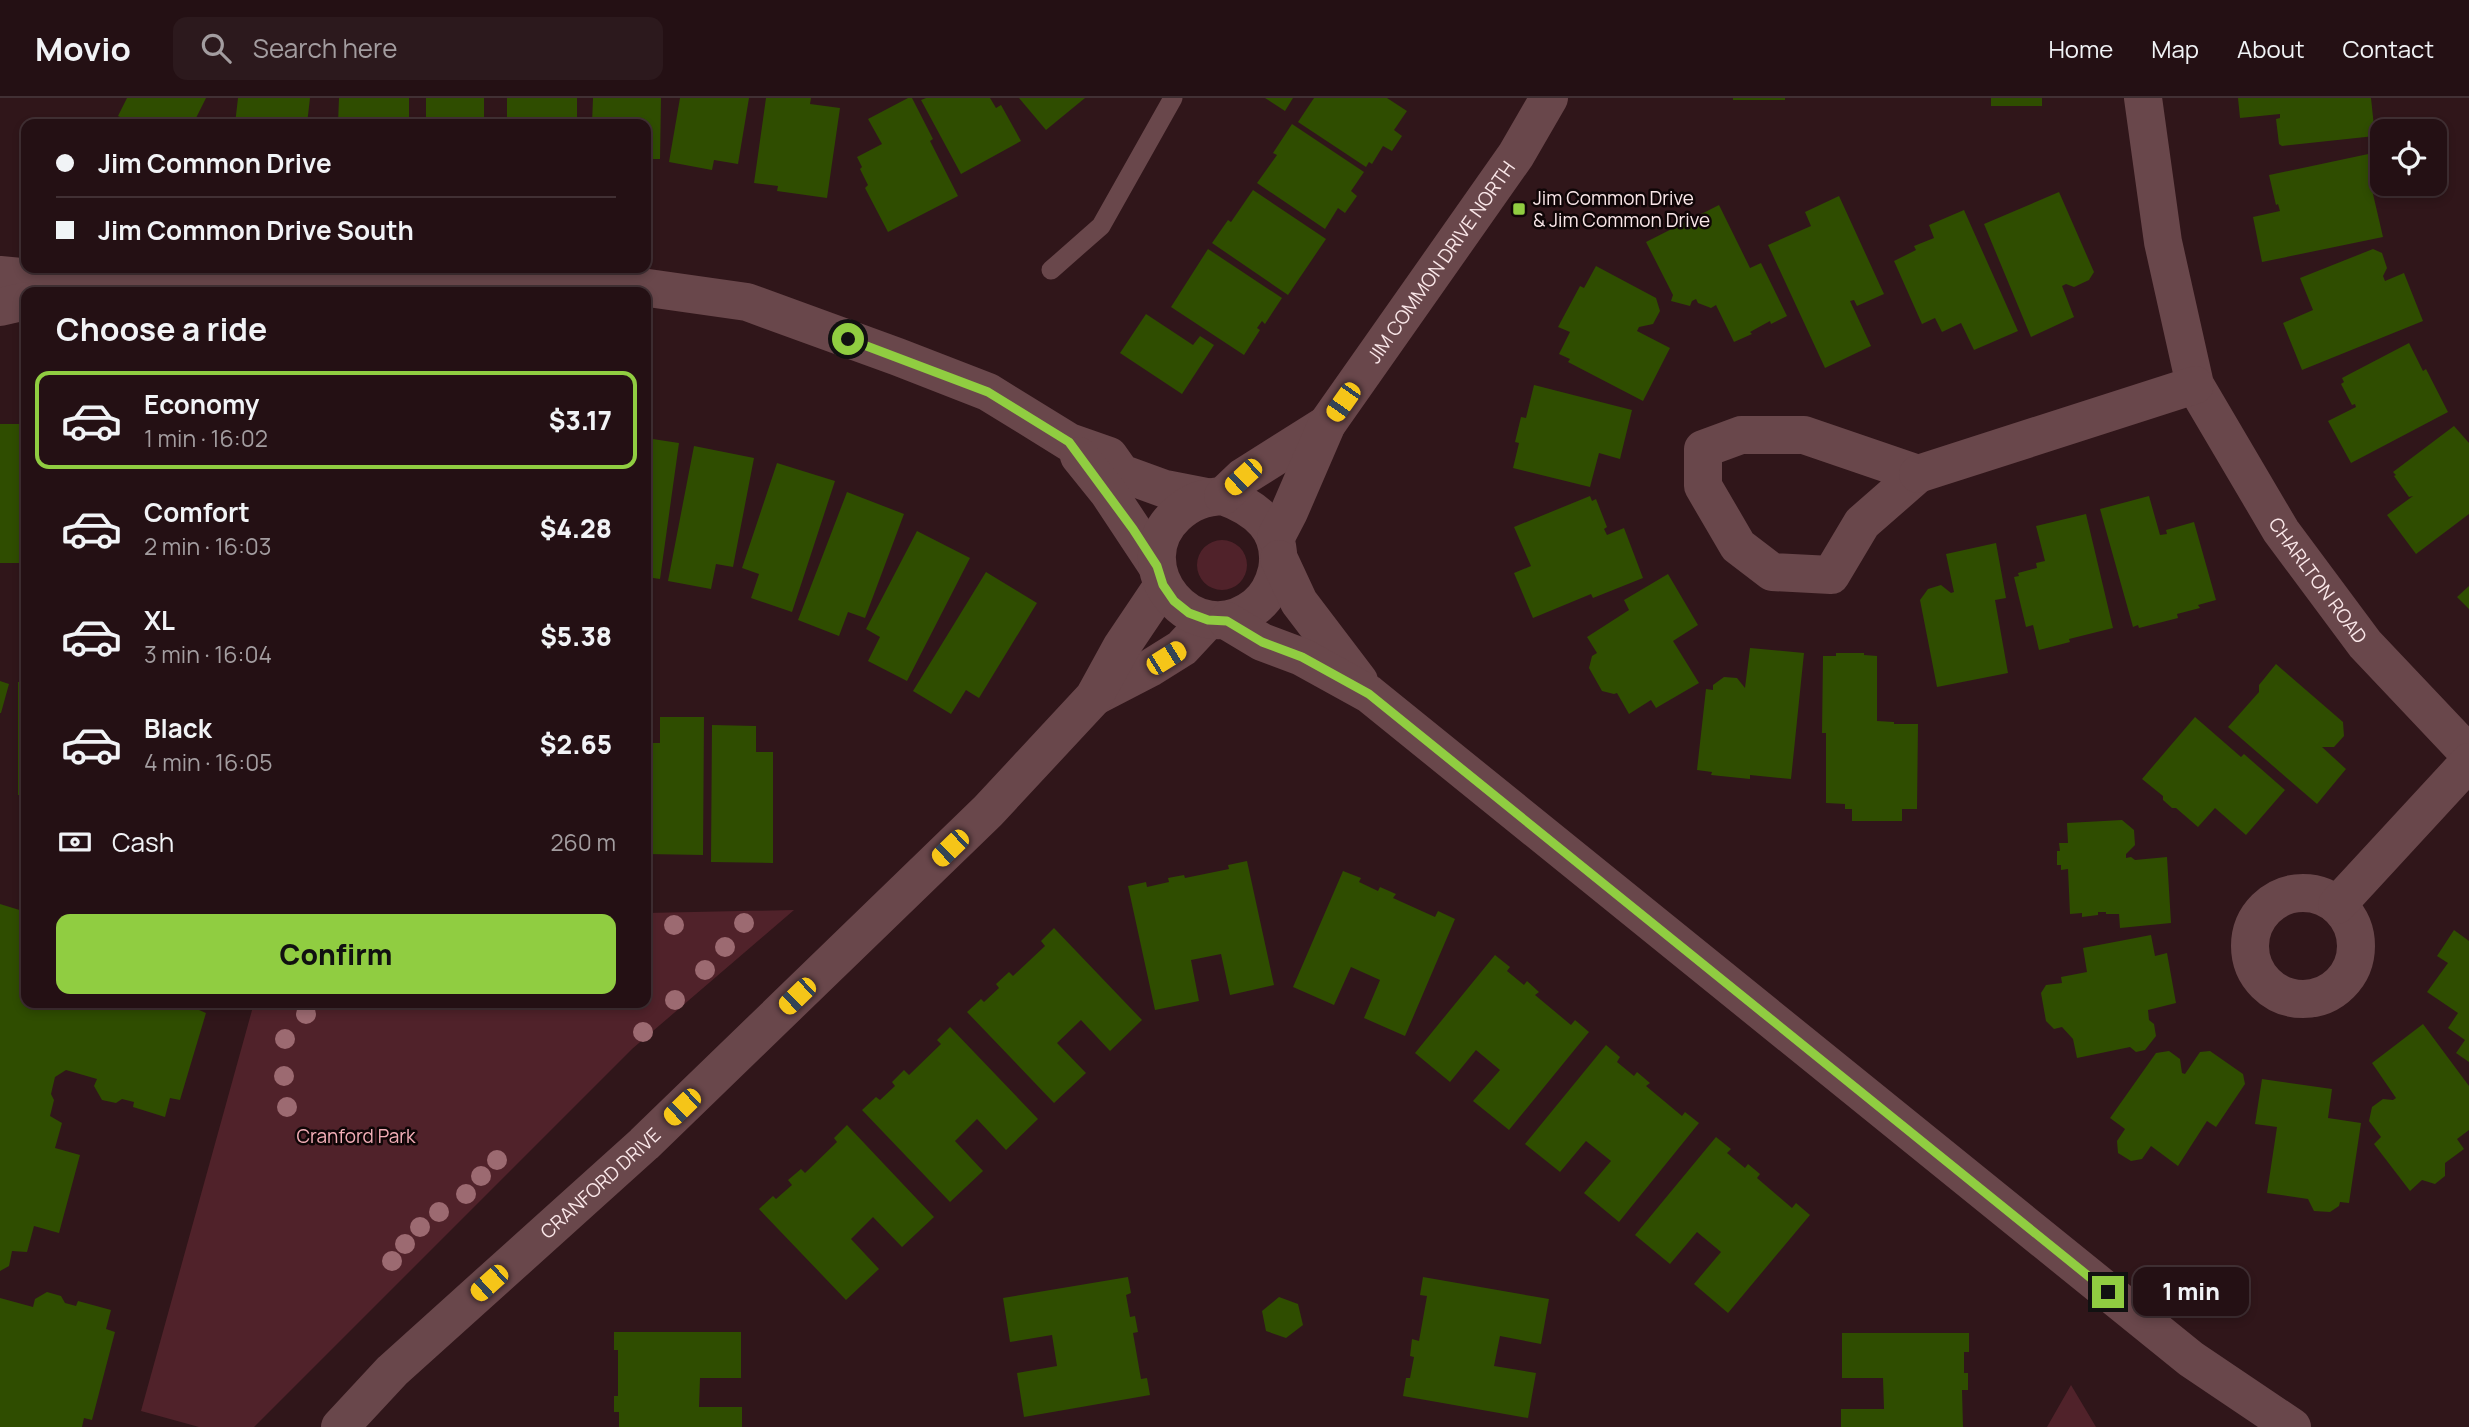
<!DOCTYPE html>
<meta charset="utf-8">
<style>
:root{--surface:#241014;--page:#2c191d;--text:#f1f3f6;--muted:#a39da0;--line:#413034;--accent:#90cd41}
body{margin:0;font-family:Manrope,sans-serif;background:var(--page);color:var(--text);height:100vh;display:flex;flex-direction:column;font-size:26px;white-space:nowrap}
*{box-sizing:border-box;margin:0}
p{font-size:23px;color:var(--muted)}
.icon{flex:none;width:38px;height:38px;fill:none;stroke:currentColor;stroke-width:2;stroke-linecap:round;stroke-linejoin:round}
.map{position:relative;flex:1;overflow:hidden}
.panel{position:absolute;left:21px;top:189px;width:630px;height:721px;display:flex;flex-direction:column;background:var(--surface);border-radius:14px;box-shadow:0 4px 10px #0003,0 0 0 2px var(--line)}
.panel>*{flex:none}
.banner{position:absolute;left:21px;top:21px;width:630px;height:154px;border-radius:14px;box-shadow:0 4px 10px #0003,0 0 0 2px var(--line);display:grid;align-content:center;height:154px;padding:0 35px;background:var(--surface)}
.tools{position:absolute;left:2370px;top:21px;display:grid;gap:14px}
.tools a{display:grid;place-items:center;width:77px;height:77px;border-radius:14px;background:var(--surface);box-shadow:0 4px 10px #0003,0 0 0 2px var(--line);font-size:35px}
.end{position:absolute;width:32px;height:32px;margin:-16px;border:9px solid #90cd41;background:#111;box-shadow:0 0 0 4px #111}
.from{border-radius:50%}
.bubble{position:absolute;height:49px;border-radius:14px;background:var(--surface);box-shadow:0 4px 10px #0003,0 0 0 2px var(--line);font-size:23px;font-weight:800;line-height:49px;text-align:center}
.car{position:absolute;width:21px;height:42px;margin:-21px -10px;border-radius:9px;box-shadow:0 0 5px 2px #0007;background:linear-gradient(#f5c518 24%,#345 0 40%,#f5c518 0 76%,#345 0 86%,#f5c518 0)}
.banner b{display:flex;align-items:center;gap:24px;height:66px;font-size:26px}
.banner b+b{border-top:2px solid var(--line)}
.banner i{width:18px;height:18px;background:var(--text)}
ul{padding:0;list-style:none}
li{display:flex;align-items:center;gap:21px;height:98px;margin:0 14px 10px;padding:0 21px;border:4px solid transparent;border-radius:14px}
li div{flex:1}
li b{display:block;font-size:26px}
li em{font-style:normal;font-weight:800}
li.selected{border-color:var(--accent)}
li>.icon{width:63px;height:63px;stroke-width:1.5}
h2{padding:0 35px;font-size:32px;line-height:84px}
.pay{display:flex;align-items:center;gap:18px;height:77px;padding:0 35px;font-size:26px}
.pay p{margin-inline-start:auto}
.button{display:flex;gap:14px;margin-top:auto;padding:14px 35px}
.button a{flex:1;height:80px;border-radius:14px;background:var(--accent);color:#111;font-size:28px;font-weight:800;line-height:80px;text-align:center}
header{display:flex;align-items:center;gap:42px;box-sizing:border-box;height:98px;padding:0 35px;background:var(--surface);border-bottom:2px solid var(--line)}
header strong{font-size:33px}
nav{display:flex;gap:38px;margin-inline-start:auto;font-size:24px}
.search{width:490px;height:63px;background:var(--page);display:flex;align-items:center;gap:18px;box-sizing:border-box;padding:0 24px;border-radius:14px;color:var(--muted);font-size:26px}
.map>svg:first-child{display:block}
</style>
<header>
<strong>Movio</strong>
<div class="search"><svg class="icon" aria-label="search" viewBox="0 0 24 24"><circle cx="10" cy="10" r="6"/><path d="M15 15l6 6"/></svg>Search here</div>
<nav><a>Home</a><a>Map</a><a>About</a><a>Contact</a></nav>
</header>
<div class="map">
<svg width="2469" height="1329" viewBox="0 0 2469 1329">
<rect width="100%" height="100%" fill="#30161a"/>
<path fill="#50222a" d="M1197 467a25 25 0 1 1 50 0a25 25 0 1 1-50 0Z
M 794,812 L 632,951 L 254,1329 L 199,1329 L 141,1313 L 254,905 L 646,905 L 646,815 Z
M 2071,1287 L 2096,1329 L 2097,1329 L 2047,1329 Z"/>
<path fill="#2f4d00" d="M 127,0 L 206,0 L 193,26 L 133,26 L 118,18 Z
M 238,0 L 310,0 L 307,26 L 235,26 Z
M 339,0 L 409,0 L 409,26 L 338,26 Z
M 426,0 L 484,0 L 484,26 L 419,26 L 419,19 L 426,19 Z
M 507,0 L 577,0 L 577,26 L 507,26 Z
M 593,0 L 661,0 L 660,61 L 646,61 L 646,26 L 592,26 Z
M 680,0 L 749,0 L 738,66 L 714,62 L 712,72 L 669,64 Z
M 766,0 L 811,0 L 810,6 L 840,10 L 827,100 L 777,93 L 778,88 L 754,85 Z
M 908,0 L 912,0 L 933,41 L 930,43 L 958,98 L 888,134 L 865,90 L 868,87 L 860,71 L 862,69 L 857,59 L 882,46 L 868,21 Z
M 926,0 L 990,0 L 996,10 L 1001,7 L 1021,43 L 961,76 L 921,2 Z
M 1019,0 L 1085,0 L 1046,32 Z
M 1265,0 L 1293,0 L 1285,13 Z
M 1314,0 L 1387,0 L 1407,13 L 1394,32 L 1402,38 L 1392,53 L 1383,48 L 1372,66 L 1369,64 L 1366,69 L 1298,24 Z
M 1733,0 L 1785,0 L 1785,2 L 1733,2 Z
M 1991,0 L 2042,0 L 2042,8 L 1991,8 Z
M 2238,0 L 2371,0 L 2375,38 L 2282,48 L 2279,46 L 2276,21 L 2280,20 L 2280,16 L 2240,20 Z
M 1292,26 L 1364,74 L 1351,93 L 1357,98 L 1345,115 L 1338,110 L 1325,131 L 1257,85 L 1277,57 L 1273,55 Z
M 2373,55 L 2381,95 L 2373,96 L 2383,139 L 2262,164 L 2253,119 L 2280,113 L 2278,106 L 2276,107 L 2269,77 Z
M 1253,92 L 1326,141 L 1288,197 L 1212,145 L 1228,122 L 1231,124 Z
M 2059,94 L 2094,174 L 2089,182 L 2074,189 L 2066,186 L 2062,188 L 2074,219 L 2031,239 L 1984,126 Z
M 1839,98 L 1884,196 L 1857,208 L 1854,202 L 1850,203 L 1871,248 L 1825,270 L 1768,147 L 1811,128 L 1805,114 Z
M 1719,107 L 1750,170 L 1761,165 L 1787,218 L 1771,226 L 1770,223 L 1750,234 L 1752,236 L 1734,244 L 1716,207 L 1711,210 L 1698,205 L 1696,201 L 1692,203 L 1690,208 L 1671,203 L 1673,197 L 1646,144 Z
M 1964,112 L 2018,233 L 1974,252 L 1961,225 L 1942,234 L 1935,220 L 1922,226 L 1894,163 L 1916,152 L 1914,148 L 1934,140 L 1929,127 Z
M 1208,151 L 1282,200 L 1265,226 L 1262,223 L 1257,230 L 1260,232 L 1244,257 L 1171,209 Z
M 2373,151 L 2382,155 L 2387,170 L 2383,178 L 2385,183 L 2404,175 L 2423,223 L 2302,272 L 2283,225 L 2313,212 L 2300,180 Z
M 1596,168 L 1656,200 L 1660,213 L 1653,226 L 1639,229 L 1637,233 L 1670,250 L 1643,303 L 1568,264 L 1570,261 L 1559,256 L 1570,234 L 1558,229 L 1580,188 L 1584,190 Z
M 1146,216 L 1193,247 L 1200,238 L 1214,247 L 1182,296 L 1120,255 Z
M 2409,245 L 2423,273 L 2426,271 L 2448,314 L 2351,365 L 2328,323 L 2356,309 L 2355,306 L 2352,307 L 2341,286 L 2344,284 L 2342,280 Z
M 1534,287 L 1632,312 L 1620,361 L 1599,355 L 1590,389 L 1513,370 L 1519,345 L 1515,344 L 1521,319 L 1526,320 Z
M 0,326 L 26,326 L 26,465 L 0,465 Z
M 2454,328 L 2469,345 L 2469,416 L 2416,456 L 2387,417 L 2413,398 L 2409,399 L 2394,378 L 2396,377 L 2393,374 Z
M 646,340 L 679,345 L 660,481 L 646,479 Z
M 694,348 L 754,360 L 733,469 L 716,466 L 711,491 L 668,483 Z
M 777,365 L 835,383 L 792,514 L 751,500 L 759,476 L 742,470 Z
M 847,394 L 904,416 L 865,520 L 848,514 L 839,538 L 798,522 Z
M 1590,398 L 1592,403 L 1596,401 L 1607,429 L 1604,431 L 1607,437 L 1624,430 L 1643,480 L 1593,500 L 1591,496 L 1533,520 L 1514,475 L 1531,468 L 1514,429 Z
M 2149,398 L 2160,437 L 2167,436 L 2166,432 L 2194,424 L 2216,502 L 2198,507 L 2200,510 L 2177,516 L 2178,520 L 2139,530 L 2138,527 L 2133,529 L 2100,411 Z
M 2086,416 L 2113,530 L 2069,541 L 2070,544 L 2039,552 L 2033,527 L 2026,529 L 2014,479 L 2019,478 L 2018,475 L 2037,470 L 2036,465 L 2045,463 L 2036,428 Z
M 917,433 L 970,460 L 907,583 L 868,563 L 880,539 L 866,531 Z
M 1996,445 L 2006,500 L 1995,502 L 2008,575 L 1937,589 L 1920,502 L 1928,491 L 1941,487 L 1951,495 L 1954,494 L 1946,456 Z
M 986,474 L 1037,505 L 979,600 L 966,592 L 951,616 L 913,593 Z
M 1668,476 L 1698,527 L 1673,543 L 1699,585 L 1656,610 L 1651,602 L 1629,616 L 1617,595 L 1614,596 L 1602,593 L 1589,570 L 1592,558 L 1597,555 L 1587,539 L 1629,512 L 1624,502 Z
M 2469,488 L 2469,511 L 2457,499 Z
M 1750,550 L 1804,555 L 1791,681 L 1750,677 L 1750,681 L 1711,677 L 1712,674 L 1697,672 L 1706,591 L 1713,592 L 1713,587 L 1724,579 L 1737,580 L 1745,590 Z
M 1836,555 L 1864,555 L 1864,557 L 1877,558 L 1877,623 L 1894,624 L 1894,626 L 1918,626 L 1917,711 L 1902,711 L 1902,723 L 1852,723 L 1852,711 L 1845,711 L 1845,706 L 1826,705 L 1826,635 L 1822,635 L 1823,558 L 1836,558 Z
M 2276,566 L 2343,624 L 2344,638 L 2334,649 L 2322,649 L 2346,671 L 2317,706 L 2228,629 L 2259,594 L 2259,587 Z
M 0,583 L 9,586 L 1,615 L 0,615 Z
M 18,584 L 26,584 L 26,697 L 18,697 Z
M 660,619 L 704,619 L 703,757 L 646,756 L 646,645 L 660,645 Z
M 2195,619 L 2241,659 L 2244,656 L 2285,692 L 2246,737 L 2215,710 L 2198,729 L 2176,710 L 2172,710 L 2163,702 L 2163,698 L 2142,681 Z
M 712,627 L 756,628 L 756,654 L 773,654 L 773,765 L 711,764 Z
M 2122,722 L 2134,732 L 2135,747 L 2126,756 L 2126,760 L 2131,759 L 2135,762 L 2167,759 L 2171,825 L 2120,830 L 2119,816 L 2106,816 L 2106,814 L 2098,814 L 2098,817 L 2082,819 L 2082,815 L 2070,816 L 2068,771 L 2061,772 L 2061,767 L 2057,767 L 2057,753 L 2060,753 L 2059,745 L 2068,745 L 2067,725 Z
M 1247,763 L 1274,887 L 1230,897 L 1221,856 L 1191,862 L 1199,903 L 1155,912 L 1128,788 L 1146,784 L 1147,789 L 1169,784 L 1168,780 L 1184,777 L 1185,780 L 1229,771 L 1228,767 Z
M 1343,773 L 1361,780 L 1359,784 L 1378,793 L 1380,789 L 1396,796 L 1393,800 L 1435,819 L 1438,813 L 1455,821 L 1405,938 L 1364,920 L 1380,882 L 1351,869 L 1334,907 L 1293,889 Z
M 0,806 L 26,814 L 26,905 L 201,905 L 199,912 L 206,915 L 180,1002 L 170,1000 L 165,1019 L 133,1009 L 134,1004 L 122,1001 L 116,1005 L 102,1002 L 94,988 L 97,981 L 66,972 L 55,979 L 51,996 L 54,1002 L 50,1018 L 62,1025 L 55,1050 L 80,1057 L 59,1135 L 34,1128 L 27,1154 L 12,1153 L 9,1168 L 0,1173 Z
M 1054,830 L 1142,922 L 1110,953 L 1081,922 L 1057,945 L 1086,975 L 1054,1005 L 967,914 L 981,901 L 984,904 L 999,890 L 996,886 L 1009,874 L 1013,878 L 1045,848 L 1041,843 Z
M 2454,832 L 2469,843 L 2469,964 L 2456,955 L 2465,942 L 2448,930 L 2458,915 L 2427,894 L 2448,865 L 2437,858 Z
M 2151,837 L 2155,858 L 2167,855 L 2176,905 L 2148,912 L 2149,922 L 2154,926 L 2156,938 L 2145,952 L 2136,954 L 2130,949 L 2077,960 L 2073,941 L 2062,929 L 2054,931 L 2046,923 L 2041,895 L 2046,887 L 2062,885 L 2061,879 L 2087,874 L 2083,850 Z
M 1495,857 L 1510,869 L 1507,873 L 1524,887 L 1527,883 L 1539,894 L 1535,897 L 1571,927 L 1575,922 L 1589,934 L 1509,1032 L 1473,1003 L 1500,972 L 1476,952 L 1450,984 L 1415,955 Z
M 2423,926 L 2469,988 L 2469,1032 L 2457,1041 L 2464,1051 L 2445,1065 L 2445,1078 L 2435,1086 L 2422,1082 L 2410,1093 L 2374,1046 L 2381,1039 L 2369,1023 L 2372,1009 L 2383,1001 L 2393,1002 L 2396,1000 L 2372,965 Z
M 950,929 L 1038,1021 L 1006,1052 L 977,1021 L 955,1043 L 983,1073 L 950,1104 L 862,1012 L 876,999 L 880,1002 L 895,988 L 892,984 L 904,972 L 909,977 L 941,946 L 937,942 Z
M 1606,947 L 1620,959 L 1617,964 L 1634,978 L 1637,974 L 1650,985 L 1646,988 L 1682,1018 L 1685,1014 L 1699,1025 L 1619,1124 L 1584,1095 L 1611,1063 L 1586,1043 L 1560,1074 L 1525,1046 Z
M 2169,953 L 2180,961 L 2182,975 L 2185,976 L 2200,954 L 2210,953 L 2243,976 L 2245,986 L 2216,1029 L 2207,1023 L 2178,1068 L 2151,1048 L 2142,1061 L 2131,1063 L 2118,1055 L 2117,1043 L 2125,1031 L 2110,1020 L 2156,955 Z
M 2262,981 L 2332,991 L 2328,1020 L 2361,1025 L 2349,1105 L 2340,1104 L 2339,1108 L 2330,1114 L 2314,1113 L 2308,1101 L 2267,1095 L 2277,1029 L 2255,1026 Z
M 847,1027 L 934,1119 L 902,1149 L 873,1119 L 851,1141 L 879,1171 L 846,1202 L 759,1111 L 773,1098 L 776,1101 L 792,1087 L 788,1082 L 801,1071 L 805,1075 L 837,1044 L 834,1040 Z
M 1716,1039 L 1731,1051 L 1727,1055 L 1745,1070 L 1748,1066 L 1760,1076 L 1757,1080 L 1792,1110 L 1796,1105 L 1810,1117 L 1728,1215 L 1694,1186 L 1721,1154 L 1697,1134 L 1670,1166 L 1635,1137 Z
M 1128,1179 L 1131,1195 L 1126,1197 L 1130,1219 L 1135,1218 L 1138,1234 L 1133,1235 L 1141,1281 L 1147,1280 L 1150,1297 L 1024,1319 L 1017,1275 L 1057,1268 L 1052,1237 L 1010,1244 L 1003,1200 Z
M 1423,1179 L 1549,1201 L 1541,1246 L 1500,1238 L 1494,1268 L 1536,1275 L 1528,1320 L 1403,1298 L 1406,1280 L 1410,1280 L 1414,1259 L 1410,1258 L 1412,1241 L 1419,1243 L 1427,1198 L 1420,1197 Z
M 47,1194 L 61,1198 L 65,1205 L 76,1208 L 78,1203 L 111,1212 L 106,1231 L 115,1234 L 92,1322 L 84,1320 L 82,1329 L 0,1329 L 0,1200 L 33,1209 L 35,1201 Z
M 1279,1199 L 1298,1206 L 1303,1227 L 1286,1240 L 1266,1233 L 1262,1213 Z
M 614,1234 L 741,1234 L 741,1280 L 700,1280 L 699,1309 L 742,1309 L 742,1329 L 619,1329 L 619,1314 L 614,1314 L 614,1298 L 618,1298 L 618,1252 L 614,1252 Z
M 1842,1235 L 1969,1235 L 1969,1254 L 1964,1254 L 1964,1275 L 1968,1275 L 1968,1292 L 1962,1292 L 1963,1329 L 1841,1329 L 1841,1311 L 1884,1311 L 1883,1280 L 1842,1280 Z"/>
<g fill="none" stroke-linecap="round" stroke-linejoin="round">
<path stroke="#69474b" stroke-width="19" d="M 1051,172 L 1101,128 L 1173,0"/>
<g stroke="#69474b" stroke-width="38">
<path id="s1" d="M 2143,0 L 2163,144 L 2195,287 L 2281,433 L 2365,546 L 2469,656"/>
<path d="M 1741,337 L 1804,337 L 1918,376 L 1862,425 L 1831,477 L 1772,474 L 1738,448 L 1703,388 L 1703,351 Z"/>
<path d="M 1918,376 L 2195,287"/>
<path d="M 1094,599 L 1150,570 L 1182,550 L 1208,522"/>
<circle cx="2303" cy="848" r="53"/>
<path d="M 2337,807 L 2469,664"/>
<path id="s2" d="M 340,1329 L 392,1273 L 644,1046 L 988,713 L 1094,599 L 1122,548 L 1163,487"/>
</g>
<g stroke="#69474b" stroke-width="38">
<path d="M 0,177 L 94,186 L 592,182 L 747,204 L 898,259 L 988,294 L 1069,344 L 1109,358 L 1121,375 L 1165,391 L 1206,399"/>
<path d="M 0,209 L 26,203"/>
<path d="M 1079,358 L 1108,394 L 1157,468"/>
<path d="M 1223,398 C 1257,410 1284,432 1277,472 C 1274,485 1267,499 1256,508 C 1193,557 1122,467 1176,417 C 1190,404 1204,399 1223,398 Z"/>
<path d="M 1223,398 L 1243,379 L 1327,326"/>
<path id="s3" d="M 1276,439 L 1289,414 L 1327,326 L 1516,57 L 1549,0"/>
<path d="M 1279,461 L 1299,504 L 1359,583"/>
<path d="M 1227,523 L 1262,544 L 1302,559 L 1369,596 L 2191,1261 L 2292,1329"/>
</g>
</g>
<g fill="#9c6a71">
<circle cx="744" cy="825" r="10"/>
<circle cx="674" cy="827" r="10"/>
<circle cx="725" cy="849" r="10"/>
<circle cx="705" cy="872" r="10"/>
<circle cx="675" cy="902" r="10"/>
<circle cx="306" cy="916" r="10"/>
<circle cx="643" cy="934" r="10"/>
<circle cx="285" cy="941" r="10"/>
<circle cx="284" cy="978" r="10"/>
<circle cx="287" cy="1009" r="10"/>
<circle cx="497" cy="1062" r="10"/>
<circle cx="481" cy="1078" r="10"/>
<circle cx="466" cy="1096" r="10"/>
<circle cx="439" cy="1114" r="10"/>
<circle cx="420" cy="1129" r="10"/>
<circle cx="405" cy="1146" r="10"/>
<circle cx="392" cy="1163" r="10"/>
</g>
<g fill="none" stroke-linecap="round" stroke-linejoin="round">
<path stroke="#90cd41" stroke-width="9" d="M 848,241 L 988,294 L 1069,344 L 1133,431 L 1157,468 L 1163,487 L 1174,503 L 1189,515 L 1208,522 L 1227,523 L 1262,544 L 1302,559 L 1369,596 L 2108,1194"/>
</g>
<rect fill="#90cd41" stroke="#100607" stroke-width="2.5" x="1512" y="104" width="14" height="14" rx="3.5"/>
<g text-anchor="middle" stroke-width="5" stroke-linejoin="round" paint-order="stroke">
<g font-size="19" fill="#fae7e9" stroke="#100607" text-anchor="start">
<text x="1533" y="107">Jim Common Drive<tspan x="1533" dy="22">&amp; Jim Common Drive</tspan></text>
</g>
<g font-size="19" fill="#fae7e9" stroke="#100607">
<text dy="7" stroke="none"><textPath href="#s3" startOffset="322">JIM COMMON DRIVE NORTH</textPath></text>
<text dy="7" stroke="none"><textPath href="#s1" startOffset="523">CHARLTON ROAD</textPath></text>
<text dy="7" stroke="none"><textPath href="#s2" startOffset="357">CRANFORD DRIVE</textPath></text>
</g>
<g font-size="19" fill="#f4afb8" stroke="#100607">
<text x="356" y="1045">Cranford Park</text>
</g>
</g>
</svg>
<div class="tools">
<a><svg class="icon" aria-label="locate" viewBox="0 0 24 24"><circle cx="12" cy="12" r="6"/><path d="M12 2v4M12 18v4M2 12h4M18 12h4"/></svg></a>
</div>
<i class="end from" style="left:848px;top:241px"></i>
<i class="end" style="left:2108px;top:1194px"></i>
<div class="bubble" style="left:2133px;top:1169px;width:116px">1 min</div>
<i class="car" style="left:1343px;top:304px;rotate:215deg"></i>
<i class="car" style="left:1243px;top:379px;rotate:227deg"></i>
<i class="car" style="left:1166px;top:560px;rotate:58deg"></i>
<i class="car" style="left:950px;top:750px;rotate:226deg"></i>
<i class="car" style="left:797px;top:898px;rotate:226deg"></i>
<i class="car" style="left:682px;top:1009px;rotate:226deg"></i>
<i class="car" style="left:489px;top:1185px;rotate:228deg"></i>
<div class="banner">
<b><i class="from"></i>Jim Common Drive</b>
<b><i></i>Jim Common Drive South</b>
</div>
<section class="panel">
<h2>Choose a ride</h2>
<ul>
<li class="selected"><svg class="icon" aria-label="car" viewBox="0 0 24 24"><path d="M5 17H2v-5l4-1 3-4h7l3 4 3 1v5h-3M9 17h6M6 11h13"/><circle cx="7" cy="17" r="2"/><circle cx="17" cy="17" r="2"/></svg><div><b>Economy</b><p>1 min · 16:02</p></div><em>$3.17</em></li>
<li><svg class="icon" aria-label="car" viewBox="0 0 24 24"><path d="M5 17H2v-5l4-1 3-4h7l3 4 3 1v5h-3M9 17h6M6 11h13"/><circle cx="7" cy="17" r="2"/><circle cx="17" cy="17" r="2"/></svg><div><b>Comfort</b><p>2 min · 16:03</p></div><em>$4.28</em></li>
<li><svg class="icon" aria-label="car" viewBox="0 0 24 24"><path d="M5 17H2v-5l4-1 3-4h7l3 4 3 1v5h-3M9 17h6M6 11h13"/><circle cx="7" cy="17" r="2"/><circle cx="17" cy="17" r="2"/></svg><div><b>XL</b><p>3 min · 16:04</p></div><em>$5.38</em></li>
<li><svg class="icon" aria-label="car" viewBox="0 0 24 24"><path d="M5 17H2v-5l4-1 3-4h7l3 4 3 1v5h-3M9 17h6M6 11h13"/><circle cx="7" cy="17" r="2"/><circle cx="17" cy="17" r="2"/></svg><div><b>Black</b><p>4 min · 16:05</p></div><em>$2.65</em></li>
</ul>
<div class="pay"><svg class="icon" aria-label="cash" viewBox="0 0 24 24"><path d="M3 7h18v10H3z"/><circle cx="12" cy="12" r="2"/></svg>Cash<p>260 m</p></div>
<div class="button"><a>Confirm</a></div>
</section>
</div>
